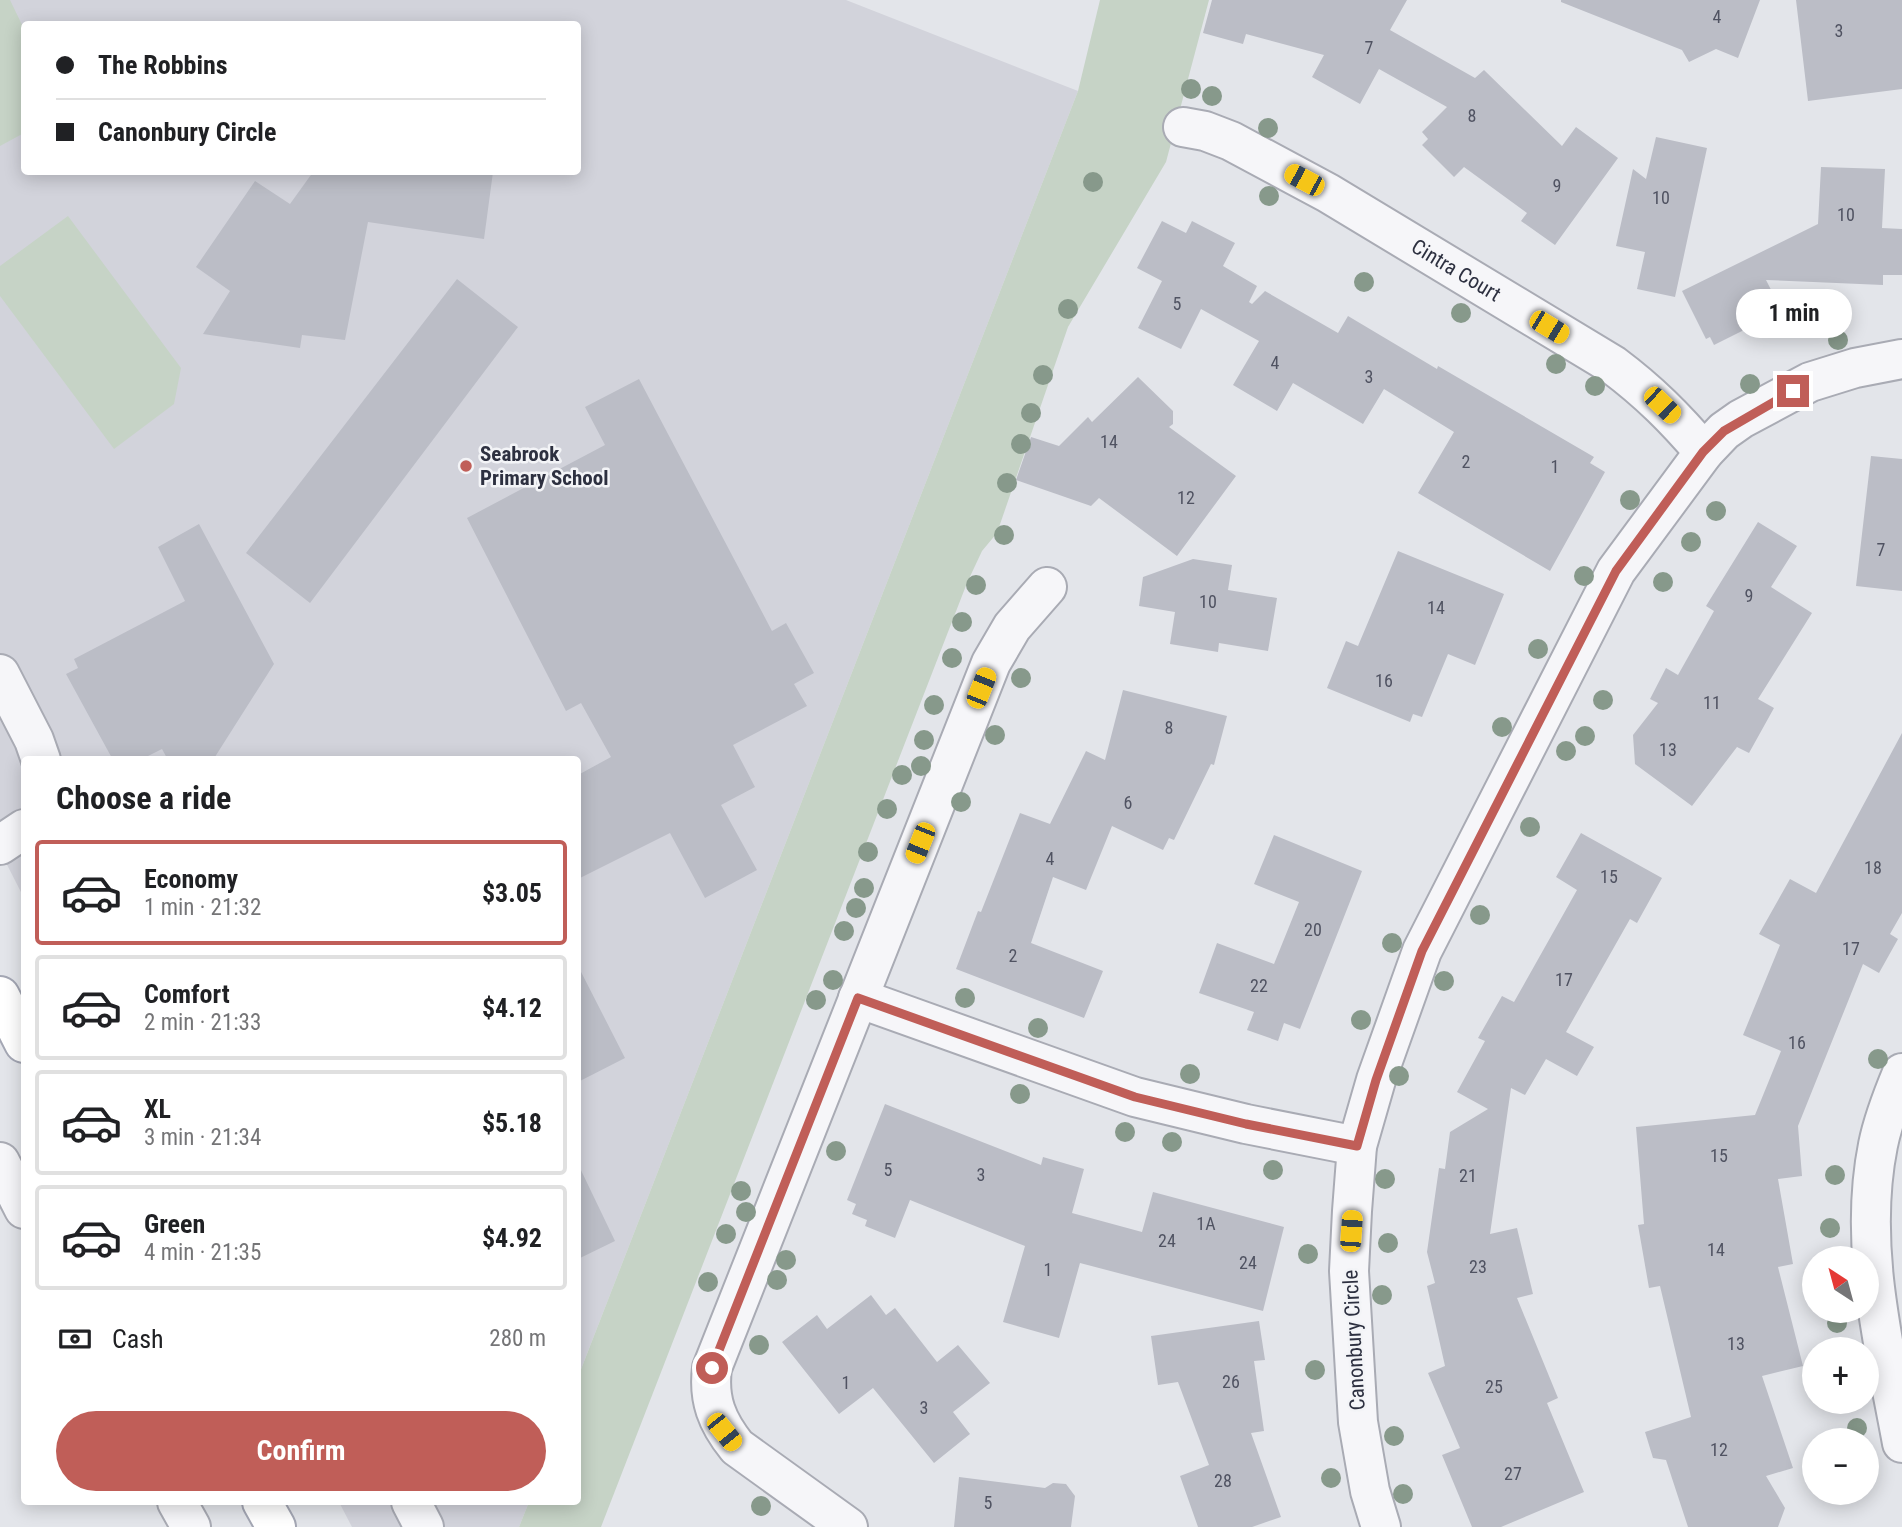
<!DOCTYPE html>
<meta charset="utf-8">
<style>
:root{--surface:#fff;--page:#f2f2f2;--text:#202124;--muted:#757577;--line:#e0e0e0;--accent:#c05e58}
body{margin:0;font-family:"Roboto Condensed",sans-serif;background:var(--page);color:var(--text);height:100vh;display:flex;flex-direction:column;font-size:26px;white-space:nowrap}
*{box-sizing:border-box;margin:0}
p{font-size:23px;color:var(--muted)}
.icon{flex:none;width:38px;height:38px;fill:none;stroke:currentColor;stroke-width:2;stroke-linecap:round;stroke-linejoin:round}
.map{position:relative;flex:1;overflow:hidden}
.details{position:absolute;left:21px;top:756px;width:560px;height:749px;display:flex;flex-direction:column;background:var(--surface);border-radius:7px;box-shadow:0 4px 18px #0003}
.details>*{flex:none}
.banner{position:absolute;left:21px;top:21px;width:560px;height:154px;border-radius:7px;box-shadow:0 4px 18px #0003;display:grid;align-content:center;height:154px;padding:0 35px;background:var(--surface)}
.needle{width:46px;rotate:324deg}
.buttons{position:absolute;left:1802px;top:1246px;display:grid;gap:14px}
.buttons a{display:grid;place-items:center;width:77px;height:77px;border-radius:50%;background:var(--surface);box-shadow:0 4px 18px #0003;font-size:35px}
.end{position:absolute;width:32px;height:32px;margin:-16px;border:9px solid #c05e58;background:#fff;box-shadow:0 0 0 4px #fff}
.from{border-radius:50%}
.bubble{position:absolute;height:49px;border-radius:24px;background:var(--surface);box-shadow:0 4px 18px #0003;font-size:23px;font-weight:700;line-height:49px;text-align:center}
.car{position:absolute;width:21px;height:42px;margin:-21px -10px;border-radius:9px;box-shadow:0 0 5px 2px #0007;background:linear-gradient(#f5c518 24%,#345 0 40%,#f5c518 0 76%,#345 0 86%,#f5c518 0)}
.banner b{display:flex;align-items:center;gap:24px;height:66px;font-size:26px}
.banner b+b{border-top:2px solid var(--line)}
.banner i{width:18px;height:18px;background:var(--text)}
ul{padding:0;list-style:none}
li{display:flex;align-items:center;gap:21px;height:105px;margin:0 14px 10px;padding:0 21px;border:4px solid var(--line);border-radius:7px}
li div{flex:1}
li b{display:block;font-size:26px}
li em{font-style:normal;font-weight:700}
li.current{border-color:var(--accent)}
li>.icon{width:63px;height:63px;stroke-width:1.5}
h2{padding:0 35px;font-size:32px;line-height:84px}
.pay{display:flex;align-items:center;gap:18px;height:77px;padding:0 35px;font-size:26px}
.pay p{margin-inline-start:auto}
.primary-button{display:flex;gap:14px;margin-top:auto;padding:14px 35px}
.primary-button a{flex:1;height:80px;border-radius:42px;background:var(--accent);color:#fff;font-size:28px;font-weight:700;line-height:80px;text-align:center}
.map>svg:first-child{display:block}
</style>
<div class="map">
<svg width="1902" height="1527" viewBox="0 0 1902 1527">
<rect width="100%" height="100%" fill="#e3e5ea"/>
<path fill="#d2d3db" fill-rule="evenodd" d="M 0,0 L 846,0 L 1078,91 L 578,1377 L 578,760 L 24,760 L 24,898 L 0,851 ZM 24,24 L 578,24 L 578,172 L 24,172 Z
M 339,1502 L 529,1502 L 519,1527 L 352,1527 Z"/>
<path fill="#c6d3c6" d="M 0,0 L 10,0 L 24,29 L 24,133 L 0,146 Z
M 1100,0 L 1209,0 L 1166,162 L 1068,327 L 997,533 L 982,551 L 967,583 L 601,1527 L 519,1527 L 529,1502 L 578,1502 L 578,1377 L 1078,91 Z
M 68,216 L 181,368 L 174,404 L 114,449 L 0,296 L 0,266 Z"/>
<path fill="#bbbdc6" d="M 1212,0 L 1407,0 L 1390,30 L 1475,78 L 1484,70 L 1562,146 L 1576,127 L 1618,158 L 1555,245 L 1521,221 L 1527,213 L 1464,167 L 1454,177 L 1422,145 L 1428,139 L 1422,132 L 1447,107 L 1379,69 L 1360,104 L 1312,77 L 1324,55 L 1246,34 L 1243,44 L 1203,33 Z
M 1561,0 L 1760,0 L 1738,58 L 1716,49 L 1689,62 L 1682,50 L 1561,2 Z
M 1796,0 L 1902,0 L 1902,89 L 1808,101 Z
M 1656,137 L 1707,148 L 1675,297 L 1637,289 L 1645,252 L 1616,246 L 1633,169 L 1646,179 Z
M 1821,167 L 1885,169 L 1882,228 L 1902,229 L 1902,275 L 1883,275 L 1883,285 L 1766,280 L 1782,311 L 1714,345 L 1710,337 L 1706,339 L 1682,291 L 1818,224 Z
M 313,172 L 493,172 L 484,239 L 368,222 L 345,340 L 302,335 L 300,348 L 203,334 L 230,291 L 196,267 L 255,181 L 290,204 Z
M 1162,221 L 1186,233 L 1192,221 L 1235,243 L 1223,266 L 1257,286 L 1249,302 L 1252,304 L 1265,291 L 1338,333 L 1348,316 L 1437,369 L 1438,366 L 1594,457 L 1590,463 L 1605,472 L 1550,571 L 1418,493 L 1454,432 L 1384,389 L 1363,424 L 1293,383 L 1277,411 L 1233,385 L 1259,341 L 1201,309 L 1181,349 L 1138,328 L 1162,281 L 1137,268 Z
M 457,279 L 518,327 L 310,603 L 246,553 Z
M 1138,377 L 1173,411 L 1173,424 L 1169,427 L 1236,476 L 1177,556 L 1099,498 L 1091,506 L 1016,480 L 1031,437 L 1059,446 L 1088,417 L 1092,422 Z
M 639,379 L 772,631 L 786,623 L 814,673 L 794,684 L 807,706 L 733,745 L 755,787 L 721,805 L 757,870 L 705,898 L 670,833 L 578,879 L 578,775 L 611,757 L 581,703 L 566,711 L 467,518 L 605,445 L 585,407 Z
M 1871,456 L 1902,459 L 1902,591 L 1856,586 Z
M 1758,522 L 1797,546 L 1771,587 L 1812,613 L 1758,699 L 1774,708 L 1749,753 L 1737,747 L 1692,806 L 1635,764 L 1633,735 L 1658,703 L 1650,699 L 1666,668 L 1678,675 L 1714,611 L 1706,606 Z
M 199,524 L 274,664 L 213,760 L 168,760 L 162,749 L 140,760 L 113,760 L 66,674 L 78,668 L 74,659 L 185,601 L 158,547 Z
M 1398,551 L 1504,594 L 1475,665 L 1448,654 L 1422,717 L 1413,714 L 1410,722 L 1327,688 L 1346,641 L 1358,646 Z
M 1193,559 L 1232,565 L 1228,590 L 1277,598 L 1268,651 L 1219,643 L 1218,652 L 1170,644 L 1175,612 L 1139,606 L 1143,577 Z
M 1123,690 L 1227,716 L 1214,765 L 1211,764 L 1174,840 L 1169,838 L 1163,850 L 1112,826 L 1086,890 L 1053,877 L 1031,943 L 1103,971 L 1084,1018 L 956,969 L 978,911 L 981,912 L 1020,813 L 1050,824 L 1086,751 L 1105,760 Z
M 1902,733 L 1902,913 L 1890,934 L 1898,939 L 1879,973 L 1863,964 L 1798,1126 L 1802,1176 L 1778,1179 L 1793,1264 L 1778,1267 L 1803,1366 L 1762,1376 L 1793,1468 L 1766,1476 L 1785,1508 L 1778,1527 L 1688,1527 L 1666,1460 L 1653,1458 L 1645,1432 L 1691,1417 L 1660,1286 L 1649,1288 L 1638,1225 L 1644,1224 L 1636,1127 L 1755,1115 L 1781,1051 L 1743,1035 L 1780,945 L 1759,934 L 1790,879 L 1816,893 Z
M 1581,833 L 1662,878 L 1637,923 L 1630,919 L 1566,1032 L 1594,1047 L 1577,1076 L 1546,1059 L 1525,1095 L 1511,1088 L 1490,1234 L 1517,1228 L 1533,1294 L 1517,1298 L 1558,1398 L 1547,1403 L 1584,1492 L 1501,1527 L 1472,1527 L 1442,1455 L 1460,1448 L 1428,1373 L 1445,1366 L 1427,1286 L 1435,1283 L 1427,1252 L 1439,1168 L 1445,1169 L 1450,1132 L 1488,1109 L 1457,1092 L 1485,1041 L 1478,1038 L 1502,996 L 1514,1002 L 1577,890 L 1556,877 Z
M 1274,835 L 1362,871 L 1300,1029 L 1284,1023 L 1278,1041 L 1247,1030 L 1254,1012 L 1199,993 L 1217,943 L 1274,964 L 1299,902 L 1254,884 Z
M 578,966 L 625,1058 L 578,1082 Z
M 885,1104 L 1041,1165 L 1043,1157 L 1084,1169 L 1072,1213 L 1142,1232 L 1153,1192 L 1284,1227 L 1263,1311 L 1080,1263 L 1059,1338 L 1003,1322 L 1025,1246 L 910,1200 L 895,1238 L 865,1226 L 867,1220 L 852,1214 L 856,1204 L 847,1200 Z
M 578,1164 L 615,1241 L 578,1259 Z
M 871,1295 L 886,1315 L 895,1308 L 937,1362 L 958,1345 L 990,1383 L 953,1412 L 970,1434 L 934,1463 L 873,1388 L 839,1414 L 782,1342 L 817,1315 L 827,1329 Z
M 1259,1321 L 1265,1360 L 1254,1361 L 1264,1431 L 1251,1433 L 1281,1517 L 1252,1527 L 1198,1527 L 1180,1476 L 1209,1465 L 1178,1382 L 1158,1385 L 1151,1336 Z
M 959,1477 L 1045,1488 L 1053,1483 L 1066,1484 L 1075,1496 L 1071,1527 L 954,1527 Z"/>
<g fill="none" stroke-linecap="round" stroke-linejoin="round">
<g stroke="#a9abb4" stroke-width="42">
<g id="minor">
<path id="s1" d="M 1183,127 L 1205,131 L 1231,141 L 1328,193 L 1613,365 C 1649,392 1675,418 1704,452"/>
<path d="M 0,674 L 34,740 L 41,760"/>
<path d="M 0,845 L 24,829"/>
<path d="M 858,998 L 1135,1097 L 1246,1124 L 1357,1146"/>
<path d="M 1902,1073 C 1892,1097 1883,1120 1878,1145 C 1858,1244 1884,1345 1902,1443"/>
<path d="M 0,1162 L 24,1209"/>
<path d="M 177,1502 L 191,1527"/>
<path d="M 411,1502 L 424,1527"/>
<path d="M 848,1527 L 737,1447 C 717,1422 708,1400 712,1368 L 991,663 L 1012,627 L 1047,587"/>
<path d="M 1381,1527 L 1370,1491 L 1358,1422 L 1349,1271 L 1352,1211 L 1357,1146 L 1376,1080 L 1422,951 L 1616,571 L 1704,452 L 1724,431 L 1741,419 L 1810,382 L 1855,368 L 1902,359"/>
</g>
</g>
<g stroke="#a4a7b4" stroke-width="42">
<path id="major" d="M 0,996 L 24,1043
M 262,1502 L 276,1527"/>
</g>
<use href="#minor" stroke="#f6f6f9" stroke-width="38"/>
<use href="#major" stroke="#fff" stroke-width="38"/>
</g>
<g fill="#87998b">
<circle cx="1191" cy="89" r="10"/>
<circle cx="1212" cy="96" r="10"/>
<circle cx="1268" cy="128" r="10"/>
<circle cx="1093" cy="182" r="10"/>
<circle cx="1269" cy="196" r="10"/>
<circle cx="1364" cy="282" r="10"/>
<circle cx="1068" cy="309" r="10"/>
<circle cx="1461" cy="313" r="10"/>
<circle cx="1838" cy="340" r="10"/>
<circle cx="1556" cy="364" r="10"/>
<circle cx="1043" cy="375" r="10"/>
<circle cx="1750" cy="384" r="10"/>
<circle cx="1595" cy="386" r="10"/>
<circle cx="1031" cy="413" r="10"/>
<circle cx="1021" cy="444" r="10"/>
<circle cx="1007" cy="483" r="10"/>
<circle cx="1630" cy="500" r="10"/>
<circle cx="1716" cy="511" r="10"/>
<circle cx="1004" cy="535" r="10"/>
<circle cx="1691" cy="542" r="10"/>
<circle cx="1584" cy="576" r="10"/>
<circle cx="1663" cy="582" r="10"/>
<circle cx="976" cy="585" r="10"/>
<circle cx="962" cy="622" r="10"/>
<circle cx="1538" cy="649" r="10"/>
<circle cx="952" cy="658" r="10"/>
<circle cx="1021" cy="678" r="10"/>
<circle cx="1603" cy="700" r="10"/>
<circle cx="934" cy="705" r="10"/>
<circle cx="1502" cy="727" r="10"/>
<circle cx="995" cy="735" r="10"/>
<circle cx="1585" cy="736" r="10"/>
<circle cx="924" cy="740" r="10"/>
<circle cx="1566" cy="751" r="10"/>
<circle cx="921" cy="766" r="10"/>
<circle cx="902" cy="775" r="10"/>
<circle cx="961" cy="802" r="10"/>
<circle cx="887" cy="809" r="10"/>
<circle cx="1530" cy="827" r="10"/>
<circle cx="868" cy="852" r="10"/>
<circle cx="864" cy="888" r="10"/>
<circle cx="856" cy="908" r="10"/>
<circle cx="1480" cy="915" r="10"/>
<circle cx="844" cy="931" r="10"/>
<circle cx="1392" cy="943" r="10"/>
<circle cx="833" cy="980" r="10"/>
<circle cx="1444" cy="981" r="10"/>
<circle cx="965" cy="998" r="10"/>
<circle cx="816" cy="1000" r="10"/>
<circle cx="1361" cy="1020" r="10"/>
<circle cx="1038" cy="1028" r="10"/>
<circle cx="1878" cy="1059" r="10"/>
<circle cx="1190" cy="1074" r="10"/>
<circle cx="1399" cy="1076" r="10"/>
<circle cx="1020" cy="1094" r="10"/>
<circle cx="1125" cy="1132" r="10"/>
<circle cx="1172" cy="1142" r="10"/>
<circle cx="836" cy="1151" r="10"/>
<circle cx="1273" cy="1170" r="10"/>
<circle cx="1835" cy="1175" r="10"/>
<circle cx="1385" cy="1179" r="10"/>
<circle cx="741" cy="1191" r="10"/>
<circle cx="746" cy="1212" r="10"/>
<circle cx="1830" cy="1228" r="10"/>
<circle cx="726" cy="1234" r="10"/>
<circle cx="1388" cy="1243" r="10"/>
<circle cx="1308" cy="1254" r="10"/>
<circle cx="786" cy="1260" r="10"/>
<circle cx="777" cy="1280" r="10"/>
<circle cx="708" cy="1282" r="10"/>
<circle cx="1382" cy="1295" r="10"/>
<circle cx="1837" cy="1323" r="10"/>
<circle cx="759" cy="1345" r="10"/>
<circle cx="1315" cy="1370" r="10"/>
<circle cx="1857" cy="1428" r="10"/>
<circle cx="1394" cy="1436" r="10"/>
<circle cx="1331" cy="1478" r="10"/>
<circle cx="1403" cy="1494" r="10"/>
<circle cx="761" cy="1506" r="10"/>
</g>
<g fill="none" stroke-linecap="round" stroke-linejoin="round">
<path stroke="#c05e58" stroke-width="9" d="M 712,1368 L 858,998 L 1135,1097 L 1246,1124 L 1357,1146 L 1376,1080 L 1422,951 L 1616,571 L 1703,452 L 1724,431 L 1793,391"/>
</g>
<circle fill="#c05e58" stroke="#f3f4f7" stroke-width="2.5" cx="466" cy="466" r="7"/>
<g text-anchor="middle" stroke-width="5" stroke-linejoin="round" paint-order="stroke">
<g font-size="18" fill="#505362">
<text x="1717" y="23">4</text>
<text x="1839" y="37">3</text>
<text x="1369" y="54">7</text>
<text x="1472" y="122">8</text>
<text x="1557" y="192">9</text>
<text x="1661" y="204">10</text>
<text x="1846" y="221">10</text>
<text x="1177" y="310">5</text>
<text x="1275" y="369">4</text>
<text x="1369" y="383">3</text>
<text x="1109" y="448">14</text>
<text x="1466" y="468">2</text>
<text x="1555" y="473">1</text>
<text x="1186" y="504">12</text>
<text x="1881" y="556">7</text>
<text x="1749" y="602">9</text>
<text x="1208" y="608">10</text>
<text x="1436" y="614">14</text>
<text x="1384" y="687">16</text>
<text x="1712" y="709">11</text>
<text x="1169" y="734">8</text>
<text x="1668" y="756">13</text>
<text x="1128" y="809">6</text>
<text x="1050" y="865">4</text>
<text x="1873" y="874">18</text>
<text x="1609" y="883">15</text>
<text x="1313" y="936">20</text>
<text x="1851" y="955">17</text>
<text x="1013" y="962">2</text>
<text x="1564" y="986">17</text>
<text x="1259" y="992">22</text>
<text x="1797" y="1049">16</text>
<text x="1719" y="1162">15</text>
<text x="888" y="1176">5</text>
<text x="981" y="1181">3</text>
<text x="1468" y="1182">21</text>
<text x="1206" y="1230">1A</text>
<text x="1167" y="1247">24</text>
<text x="1716" y="1256">14</text>
<text x="1248" y="1269">24</text>
<text x="1478" y="1273">23</text>
<text x="1048" y="1276">1</text>
<text x="1736" y="1350">13</text>
<text x="1231" y="1388">26</text>
<text x="846" y="1389">1</text>
<text x="1494" y="1393">25</text>
<text x="924" y="1414">3</text>
<text x="1719" y="1456">12</text>
<text x="1513" y="1480">27</text>
<text x="1223" y="1487">28</text>
<text x="988" y="1509">5</text>
</g>
<g font-size="21" fill="#2d3040" stroke="#f3f4f7">
<text dy="7" stroke="none"><textPath href="#s1" startOffset="310">Cintra Court</textPath></text>
<text transform="translate(1354 1340) rotate(-93)" y="7">Canonbury Circle</text>
</g>
<g font-size="21" font-weight="bold" fill="#2d3040" stroke="#f3f4f7" text-anchor="start">
<text x="480" y="461">Seabrook<tspan x="480" dy="24">Primary School</tspan></text>
</g>
</g>
</svg>
<div class="buttons">
<a><svg class="needle" viewBox="-14 -14 28 28"><path d="M0-13l5 13h-10z" fill="#e53935"/><path d="M0 13l5-13h-10z" fill="#757577"/></svg></a>
<a>+</a>
<a>−</a>
</div>
<i class="end from" style="left:712px;top:1368px"></i>
<i class="end" style="left:1793px;top:391px"></i>
<div class="bubble" style="left:1736px;top:289px;width:116px">1 min</div>
<i class="car" style="left:1304px;top:180px;rotate:298deg"></i>
<i class="car" style="left:1549px;top:327px;rotate:121deg"></i>
<i class="car" style="left:1662px;top:405px;rotate:134deg"></i>
<i class="car" style="left:981px;top:688px;rotate:22deg"></i>
<i class="car" style="left:920px;top:843px;rotate:202deg"></i>
<i class="car" style="left:1351px;top:1231px;rotate:4deg"></i>
<i class="car" style="left:724px;top:1432px;rotate:141deg"></i>
<div class="banner">
<b><i class="from"></i>The Robbins</b>
<b><i></i>Canonbury Circle</b>
</div>
<section class="details">
<h2>Choose a ride</h2>
<ul>
<li class="current"><svg class="icon" aria-label="car" viewBox="0 0 24 24"><path d="M5 17H2v-5l4-1 3-4h7l3 4 3 1v5h-3M9 17h6M6 11h13"/><circle cx="7" cy="17" r="2"/><circle cx="17" cy="17" r="2"/></svg><div><b>Economy</b><p>1 min · 21:32</p></div><em>$3.05</em></li>
<li><svg class="icon" aria-label="car" viewBox="0 0 24 24"><path d="M5 17H2v-5l4-1 3-4h7l3 4 3 1v5h-3M9 17h6M6 11h13"/><circle cx="7" cy="17" r="2"/><circle cx="17" cy="17" r="2"/></svg><div><b>Comfort</b><p>2 min · 21:33</p></div><em>$4.12</em></li>
<li><svg class="icon" aria-label="car" viewBox="0 0 24 24"><path d="M5 17H2v-5l4-1 3-4h7l3 4 3 1v5h-3M9 17h6M6 11h13"/><circle cx="7" cy="17" r="2"/><circle cx="17" cy="17" r="2"/></svg><div><b>XL</b><p>3 min · 21:34</p></div><em>$5.18</em></li>
<li><svg class="icon" aria-label="car" viewBox="0 0 24 24"><path d="M5 17H2v-5l4-1 3-4h7l3 4 3 1v5h-3M9 17h6M6 11h13"/><circle cx="7" cy="17" r="2"/><circle cx="17" cy="17" r="2"/></svg><div><b>Green</b><p>4 min · 21:35</p></div><em>$4.92</em></li>
</ul>
<div class="pay"><svg class="icon" aria-label="cash" viewBox="0 0 24 24"><path d="M3 7h18v10H3z"/><circle cx="12" cy="12" r="2"/></svg>Cash<p>280 m</p></div>
<div class="primary-button"><a>Confirm</a></div>
</section>
</div>
